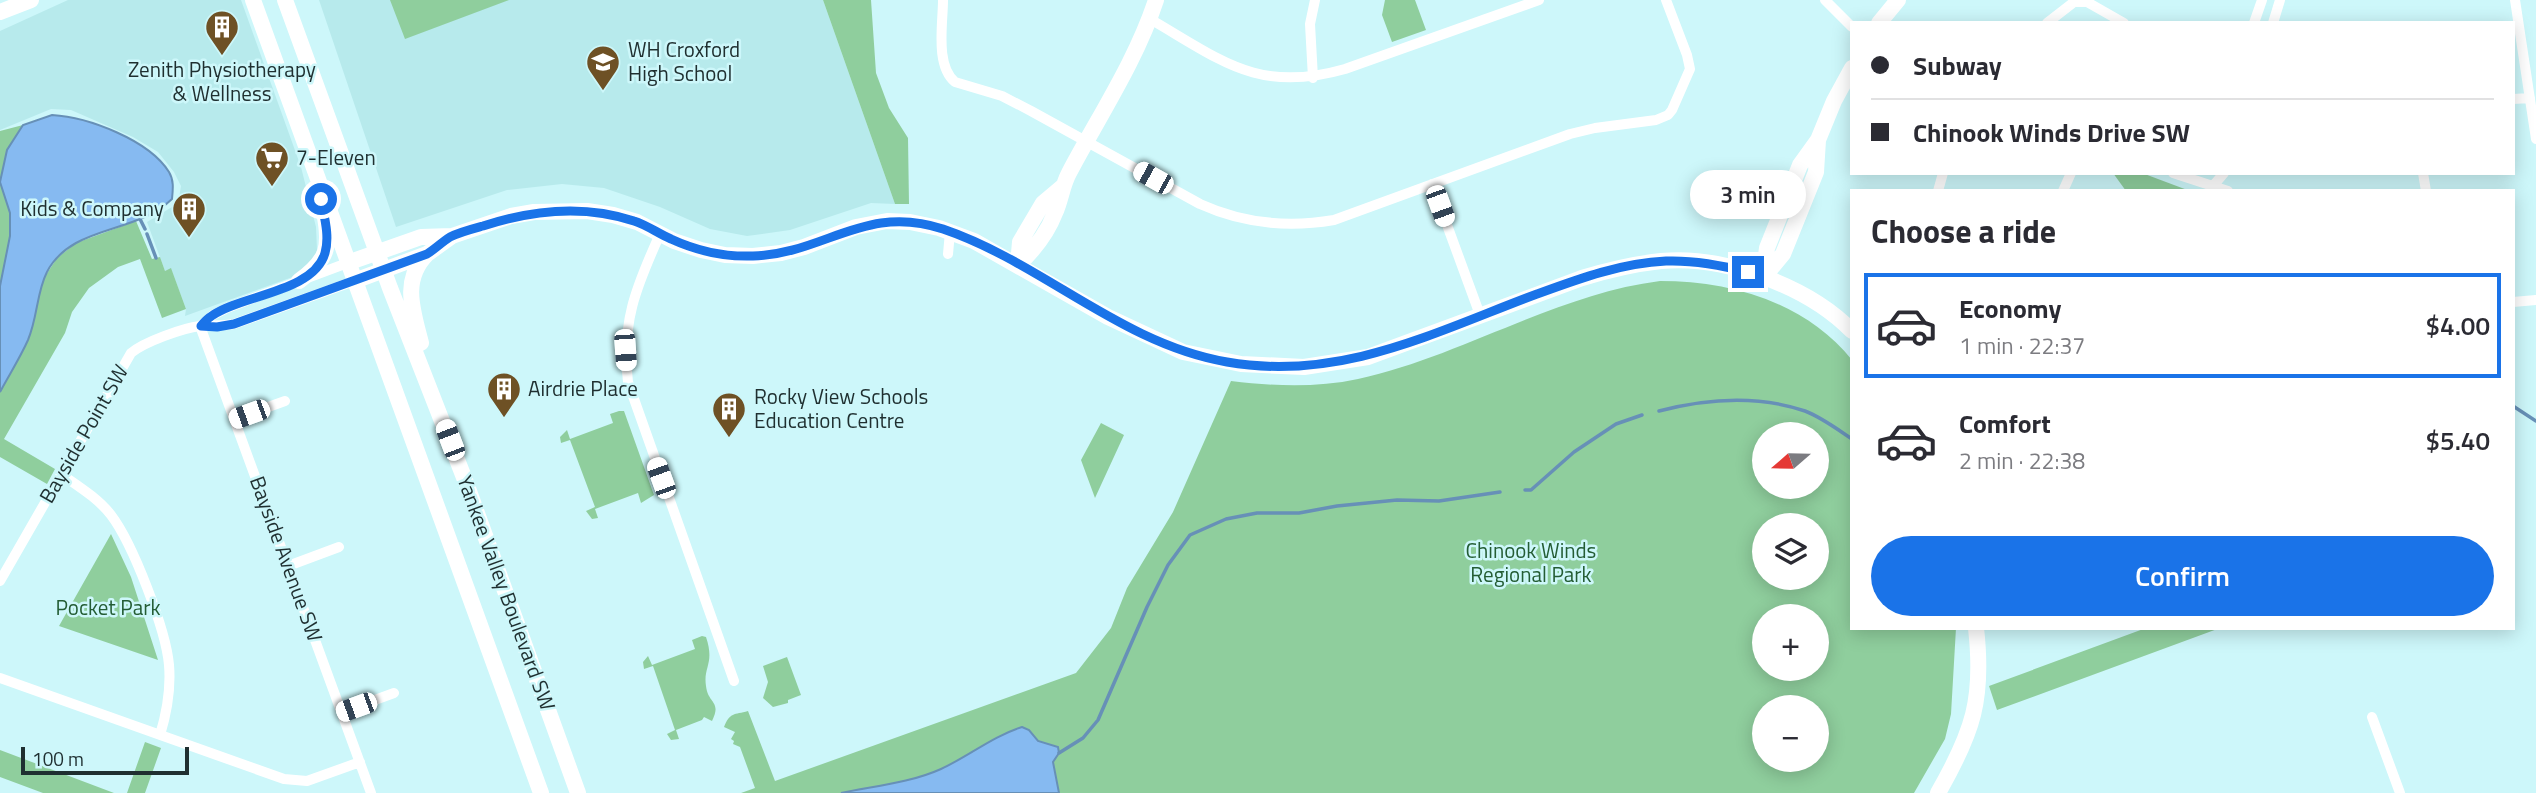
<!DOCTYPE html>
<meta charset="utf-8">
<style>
:root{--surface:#fff;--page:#f2f2f3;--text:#2b2b33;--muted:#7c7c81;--line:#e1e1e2;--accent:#1a73e8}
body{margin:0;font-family:"Titillium Web",sans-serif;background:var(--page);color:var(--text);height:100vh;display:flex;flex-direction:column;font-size:26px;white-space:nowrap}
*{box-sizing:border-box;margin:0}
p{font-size:23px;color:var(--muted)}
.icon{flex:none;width:38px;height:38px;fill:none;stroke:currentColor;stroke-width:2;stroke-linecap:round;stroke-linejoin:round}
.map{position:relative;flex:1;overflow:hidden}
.side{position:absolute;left:1850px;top:189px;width:665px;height:441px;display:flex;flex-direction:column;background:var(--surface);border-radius:0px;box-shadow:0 4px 18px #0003}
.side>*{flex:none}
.banner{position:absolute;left:1850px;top:21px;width:665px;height:154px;border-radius:0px;box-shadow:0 4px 18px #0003;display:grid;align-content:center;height:154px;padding:0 21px;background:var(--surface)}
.needle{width:46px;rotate:250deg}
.buttons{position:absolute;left:1752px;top:422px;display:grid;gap:14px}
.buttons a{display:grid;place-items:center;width:77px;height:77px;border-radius:50%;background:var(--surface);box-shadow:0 4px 18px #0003;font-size:35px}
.scale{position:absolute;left:21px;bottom:18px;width:168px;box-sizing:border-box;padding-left:7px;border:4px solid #1f2f30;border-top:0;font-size:19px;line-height:24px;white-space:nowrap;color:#1f2f30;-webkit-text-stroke:5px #cdf7fa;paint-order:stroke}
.end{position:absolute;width:32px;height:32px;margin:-16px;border:9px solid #1a73e8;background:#fff;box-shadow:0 0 0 4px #fff}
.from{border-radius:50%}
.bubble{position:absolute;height:49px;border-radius:24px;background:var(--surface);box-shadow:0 4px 18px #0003;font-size:23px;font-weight:600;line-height:49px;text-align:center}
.car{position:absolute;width:21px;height:42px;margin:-21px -10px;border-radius:9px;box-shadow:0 0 5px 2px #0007;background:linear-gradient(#fff 24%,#345 0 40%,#fff 0 76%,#345 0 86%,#fff 0)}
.banner b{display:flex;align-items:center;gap:24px;height:66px;font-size:26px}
.banner b+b{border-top:2px solid var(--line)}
.banner i{width:18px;height:18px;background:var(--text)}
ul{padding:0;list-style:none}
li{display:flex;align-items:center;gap:21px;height:105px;margin:0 14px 10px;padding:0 7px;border:4px solid transparent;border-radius:0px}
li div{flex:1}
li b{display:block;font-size:26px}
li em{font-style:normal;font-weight:600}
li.selected{border-color:var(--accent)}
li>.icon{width:63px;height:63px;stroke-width:1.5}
h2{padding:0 21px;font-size:32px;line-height:84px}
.action{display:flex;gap:14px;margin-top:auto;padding:14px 21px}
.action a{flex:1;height:80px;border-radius:42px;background:var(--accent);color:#fff;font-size:28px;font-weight:600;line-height:80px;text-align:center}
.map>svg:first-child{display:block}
</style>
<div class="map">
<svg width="2536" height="793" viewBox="0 0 2536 793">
<rect width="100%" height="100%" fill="#cdf7fa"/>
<path fill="#b7eaec" d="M 68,0 L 241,0 L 301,167 L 316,227 L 317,250 L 314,264 L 298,275 L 185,316 L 186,309 L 171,269 L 165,271 L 147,222 L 172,207 L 179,198 L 181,186 L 174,172 L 158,152 L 133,137 L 71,110 L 51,109 L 0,130 L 0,31 Z
M 319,0 L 823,0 L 895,204 L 871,203 L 790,230 L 747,236 L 710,229 L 660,207 L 604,188 L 562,184 L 507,190 L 396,227 Z"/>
<path fill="#8fce9d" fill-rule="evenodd" d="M 390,0 L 509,0 L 405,39 Z
M 823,0 L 871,0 L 876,73 L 889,108 L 908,138 L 909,204 L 895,204 Z
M 1385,0 L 1415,0 L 1426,30 L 1392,42 L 1382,15 Z
M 23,125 L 7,150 L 0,182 L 10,213 L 10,236 L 0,286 L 0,131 Z
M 2113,173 L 2142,173 L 2190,191 L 2126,191 Z
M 136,221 L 152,259 L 160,257 L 165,271 L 171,268 L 186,309 L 162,318 L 140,259 L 118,267 L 89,288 L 72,312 L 65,333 L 4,439 L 55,469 L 47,484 L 0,457 L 0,392 L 29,338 L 40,284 L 57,258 L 76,243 Z
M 1660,281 C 1731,281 1805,302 1852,360 L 1852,628 L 1956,628 L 1951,714 L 1945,739 L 1914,793 L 741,793 L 755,788 L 740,747 L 733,744 L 734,741 L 731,739 L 735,732 L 724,727 C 730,712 734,715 748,711 L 775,781 L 1076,673 L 1111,628 L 1127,588 L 1173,512 L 1231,381 C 1273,386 1316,388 1358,379 C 1460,357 1556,294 1660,281 ZM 1764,434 L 1816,434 L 1816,486 L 1764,486 ZM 1764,525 L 1816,525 L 1816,578 L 1764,578 ZM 1764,616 L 1816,616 L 1816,668 L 1764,668 ZM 1764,707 L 1816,707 L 1816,760 L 1764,760 Z
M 619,411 L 624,411 L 654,495 L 641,503 L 638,493 L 595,509 L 598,518 L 592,519 L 586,511 L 595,507 L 570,440 L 561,443 L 560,437 L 567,430 L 570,439 L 613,423 L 610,414 Z
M 1101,423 L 1124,435 L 1095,498 L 1081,460 Z
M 111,534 L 131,577 L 158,660 L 59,626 Z
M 2146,628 L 2220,628 L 1997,710 L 1989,686 Z
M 702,636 L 706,637 C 715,664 703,666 706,686 C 708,704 722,701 712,721 L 704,717 L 702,720 L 676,730 L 679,739 L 671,740 L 667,734 L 675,730 L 653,666 L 644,669 L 643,662 L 648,656 L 652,665 L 695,649 L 692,640 Z
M 787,657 L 801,695 L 788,700 L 788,703 L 773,707 L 763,698 L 768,682 L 763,666 Z
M 145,742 L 161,748 L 145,793 L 127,793 Z
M 0,750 L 114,793 L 43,793 L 0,777 Z"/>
<path fill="#86baf1" stroke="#6790b7" stroke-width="2" d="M 52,115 C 88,117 149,140 169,172 C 174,180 173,189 172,199 C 145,225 107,226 76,243 C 32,268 43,304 28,340 C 20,358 9,375 0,392 L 0,286 L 10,236 L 10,213 L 0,182 L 7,150 L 23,125 Z
M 1022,727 L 1029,730 L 1038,741 L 1058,747 L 1059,753 L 1053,762 L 1059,793 L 841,793 C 874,786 910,783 941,769 C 969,756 993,736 1022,727 Z"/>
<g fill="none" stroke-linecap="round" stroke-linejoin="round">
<path stroke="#6790b7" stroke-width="3.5" d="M 140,219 L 145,229
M 147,234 L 156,258
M 2513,406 L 2536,421
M 1659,411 C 1705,399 1758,395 1805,411 C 1821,417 1837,429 1852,439
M 1525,490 L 1531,490 L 1574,452 L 1616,424 L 1642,415
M 1059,753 L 1083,738 L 1098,720 L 1147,607 L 1168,565 L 1190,535 L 1226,519 L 1257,513 L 1299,513 L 1337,506 L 1397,500 L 1439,501 L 1500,492"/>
<path stroke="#fff" stroke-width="10" d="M 943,0 C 943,24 935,65 955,82 L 1002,96 L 1031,111 L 1200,204 C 1244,224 1287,228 1334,220 L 1570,134 L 1595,128 L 1656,120 L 1668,115 L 1672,110 L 1690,69 L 1687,55 L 1666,0
M 1825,0 L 1852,27
M 2515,0 L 2536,139
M 1150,19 C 1221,60 1258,94 1345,69 L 1539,0
M 2047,23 L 2074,2 L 2087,2 L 2124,23
M 2254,23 L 2262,0
M 2273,23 L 2280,0
M 1313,78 L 1310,24 L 1315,0
M 2513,99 L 2530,98
M 2173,173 L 2228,191
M 2423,173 L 2426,191
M 1432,184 L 1480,315
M 2213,186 L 2224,173
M 1938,191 L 1943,173
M 2063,191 L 2071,173
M 660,234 C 636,287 621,323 628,382 L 734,681
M 948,254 L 950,232
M 2513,302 L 2536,300
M 200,326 L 371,793
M 200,326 L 213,315 L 227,308 L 350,262
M 235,419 L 285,401
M 61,474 C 78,486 98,498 111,515 C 133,544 166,630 169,665 C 171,689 167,712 160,735
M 288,566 L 339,547
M 0,581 L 131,353 C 144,342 183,328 200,326 C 211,325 222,326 234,324 L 357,280
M 0,678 L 284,779 L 307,781 L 360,762
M 342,712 L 394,693
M 2372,717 L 2400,793"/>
<path stroke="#fff" stroke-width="16" d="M 253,0 L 541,793
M 285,0 L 390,288 L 465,480 L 578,793
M 0,12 L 31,0
M 1879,23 L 1898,0
M 350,262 L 421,237 L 452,236
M 1018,265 C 1034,250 1047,234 1055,213 C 1061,200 1062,186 1069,173 C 1099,116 1136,61 1156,0
M 1018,265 L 1020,242 L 1043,203 L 1062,187
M 1763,278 L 1767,248 L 1800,165 L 1818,140 L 1834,101 L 1852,68
M 1763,278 L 1783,254 L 1816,172 L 1818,140
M 357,280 L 427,254 L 452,236 L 511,216 L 534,212 L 587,211 L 613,215 L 637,222 L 674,241 L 701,250 L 725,255 L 753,256 L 781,253 L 804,247 L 856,227 L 887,221 L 910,222 L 939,228 L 974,241 L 1108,317 L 1183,352 L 1241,364 L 1304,367 L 1368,357 L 1582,278 C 1608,270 1634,264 1661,261 C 1724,255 1808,286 1852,331
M 299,281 C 328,260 331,247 324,212
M 421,343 C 413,311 401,280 427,254
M 1938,793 C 1973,732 1984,699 1976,628"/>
</g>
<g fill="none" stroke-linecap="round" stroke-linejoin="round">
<path stroke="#1a73e8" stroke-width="9" d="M 321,199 C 324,216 330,236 325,253 C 314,292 242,295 213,315 C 208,318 204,322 201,326 L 217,327 L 234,324 L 427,254 C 435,249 442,242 450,237 C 460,232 472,229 483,226 C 532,210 583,204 634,221 C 647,225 659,234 671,239 C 697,251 725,257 753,256 C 825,254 865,203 943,229 C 1043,263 1121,344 1227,362 C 1340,382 1435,332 1537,294 C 1578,279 1621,263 1666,261 C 1694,260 1721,265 1748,272"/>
</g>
<defs>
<g id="building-pin" transform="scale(1.75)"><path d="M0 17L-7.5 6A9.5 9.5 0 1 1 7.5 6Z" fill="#6e5125" stroke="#cdf7fa"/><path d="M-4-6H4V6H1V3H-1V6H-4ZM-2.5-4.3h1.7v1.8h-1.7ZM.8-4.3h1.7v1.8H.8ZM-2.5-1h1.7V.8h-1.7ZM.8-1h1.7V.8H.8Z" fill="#fff"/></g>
<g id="school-pin" transform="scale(1.75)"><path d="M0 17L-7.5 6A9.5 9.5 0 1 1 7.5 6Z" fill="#6e5125" stroke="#cdf7fa"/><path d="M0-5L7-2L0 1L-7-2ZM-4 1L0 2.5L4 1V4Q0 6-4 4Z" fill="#fff"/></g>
<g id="supermarket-pin" transform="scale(1.75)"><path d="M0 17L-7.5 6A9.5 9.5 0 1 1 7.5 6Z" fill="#6e5125" stroke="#cdf7fa"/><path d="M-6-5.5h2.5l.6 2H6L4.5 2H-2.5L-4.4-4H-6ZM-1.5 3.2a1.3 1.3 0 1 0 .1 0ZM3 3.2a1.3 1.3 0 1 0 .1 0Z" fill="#fff"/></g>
</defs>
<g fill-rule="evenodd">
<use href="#building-pin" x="222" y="27"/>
<use href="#school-pin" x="603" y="62"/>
<use href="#supermarket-pin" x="272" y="158"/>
<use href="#building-pin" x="189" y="209"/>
<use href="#building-pin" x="504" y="389"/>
<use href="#building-pin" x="729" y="409"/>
</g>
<g text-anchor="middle" stroke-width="5" stroke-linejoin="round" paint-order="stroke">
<g font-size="21" fill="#1f2f30" stroke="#cdf7fa" text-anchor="start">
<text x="628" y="57">WH Croxford<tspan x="628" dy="24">High School</tspan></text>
<text x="222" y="77" text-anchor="middle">Zenith Physiotherapy<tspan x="222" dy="24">&amp; Wellness</tspan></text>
<text x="296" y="165">7-Eleven</text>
<text x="164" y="216" text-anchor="end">Kids &amp; Company</text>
<text x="528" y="396">Airdrie Place</text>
<text x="754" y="404">Rocky View Schools<tspan x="754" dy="24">Education Centre</tspan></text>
</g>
<g font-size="21" fill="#1f2f30" stroke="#cdf7fa">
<text transform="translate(84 434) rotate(-60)" y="7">Bayside Point SW</text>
<text transform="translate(286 559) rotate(70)" y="7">Bayside Avenue SW</text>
<text transform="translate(506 593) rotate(70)" y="7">Yankee Valley Boulevard SW</text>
</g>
<g font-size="21" fill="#245d34" stroke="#cdf7fa">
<text x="1531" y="558">Chinook Winds<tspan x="1531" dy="24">Regional Park</tspan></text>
<text x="108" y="615">Pocket Park</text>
</g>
</g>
</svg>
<div class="buttons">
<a><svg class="needle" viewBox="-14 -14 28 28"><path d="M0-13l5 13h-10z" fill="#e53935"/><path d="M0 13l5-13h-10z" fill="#7c7c81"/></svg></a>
<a><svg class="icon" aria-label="layers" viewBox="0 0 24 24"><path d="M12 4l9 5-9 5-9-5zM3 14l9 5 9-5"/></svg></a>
<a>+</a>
<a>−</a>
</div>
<div class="scale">100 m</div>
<i class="end from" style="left:321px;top:199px"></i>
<i class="end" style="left:1748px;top:272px"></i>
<div class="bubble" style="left:1690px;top:170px;width:116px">3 min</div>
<i class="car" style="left:1153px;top:178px;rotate:299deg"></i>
<i class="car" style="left:1440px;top:206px;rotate:160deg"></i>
<i class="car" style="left:625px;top:350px;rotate:176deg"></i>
<i class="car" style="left:249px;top:414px;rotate:250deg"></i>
<i class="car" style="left:450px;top:440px;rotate:339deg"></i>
<i class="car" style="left:661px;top:478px;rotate:340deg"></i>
<i class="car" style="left:356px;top:707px;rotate:250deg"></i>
<div class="banner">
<b><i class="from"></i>Subway</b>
<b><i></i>Chinook Winds Drive SW</b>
</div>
<section class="side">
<h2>Choose a ride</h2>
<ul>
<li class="selected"><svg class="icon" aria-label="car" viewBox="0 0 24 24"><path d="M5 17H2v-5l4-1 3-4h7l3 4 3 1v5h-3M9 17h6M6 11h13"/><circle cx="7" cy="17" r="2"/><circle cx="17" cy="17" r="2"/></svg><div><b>Economy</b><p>1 min · 22:37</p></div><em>$4.00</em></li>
<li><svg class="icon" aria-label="car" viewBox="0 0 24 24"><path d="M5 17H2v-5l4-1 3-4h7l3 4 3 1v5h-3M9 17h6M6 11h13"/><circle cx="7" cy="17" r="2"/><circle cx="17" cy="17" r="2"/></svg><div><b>Comfort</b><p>2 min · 22:38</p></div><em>$5.40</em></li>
</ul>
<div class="action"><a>Confirm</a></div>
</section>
</div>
